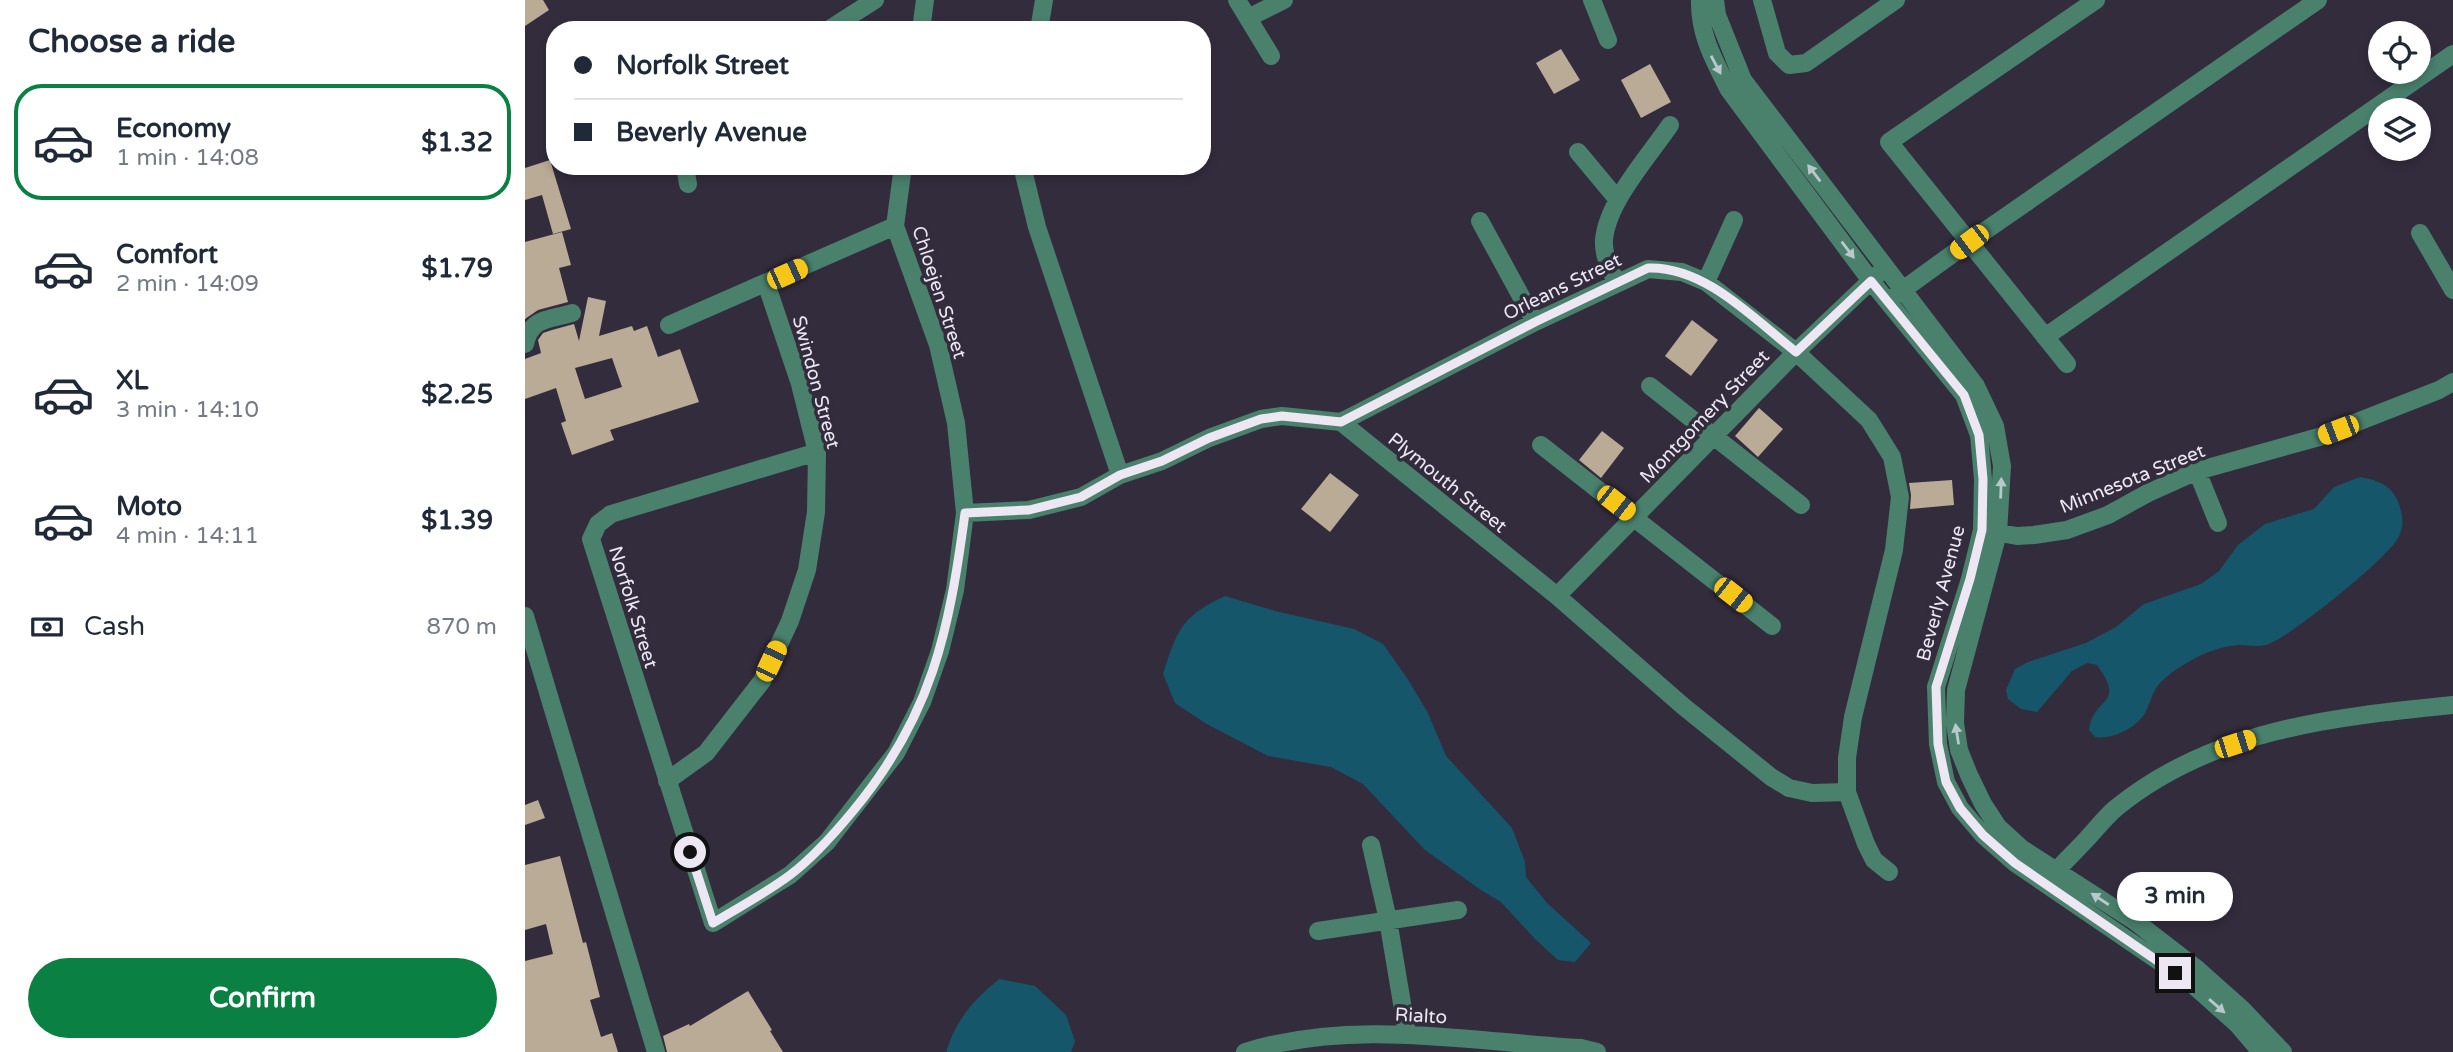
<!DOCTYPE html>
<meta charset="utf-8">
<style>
:root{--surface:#fff;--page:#f2f2f3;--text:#1f2937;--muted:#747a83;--line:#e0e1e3;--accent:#0b8043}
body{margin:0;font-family:"Varela Round",sans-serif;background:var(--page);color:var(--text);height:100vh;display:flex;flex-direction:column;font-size:26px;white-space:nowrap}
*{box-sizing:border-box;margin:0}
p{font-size:23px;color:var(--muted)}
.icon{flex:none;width:38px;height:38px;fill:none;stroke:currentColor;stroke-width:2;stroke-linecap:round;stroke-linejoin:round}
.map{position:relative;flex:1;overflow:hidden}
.sheet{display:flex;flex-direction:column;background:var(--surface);width:525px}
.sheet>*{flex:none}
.guide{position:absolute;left:21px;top:21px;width:665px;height:154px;border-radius:28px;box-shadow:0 4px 10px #0003;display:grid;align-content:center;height:154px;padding:0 28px;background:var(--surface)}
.tools{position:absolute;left:1843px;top:21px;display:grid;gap:14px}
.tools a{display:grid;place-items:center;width:63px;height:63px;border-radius:50%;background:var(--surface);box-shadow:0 4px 10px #0003;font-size:35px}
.end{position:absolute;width:32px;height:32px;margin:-16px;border:9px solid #ece7f3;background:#111;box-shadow:0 0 0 4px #111}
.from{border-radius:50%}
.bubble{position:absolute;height:49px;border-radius:24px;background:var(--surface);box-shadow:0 4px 10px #0003;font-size:23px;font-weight:800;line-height:49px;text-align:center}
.car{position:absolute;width:21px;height:42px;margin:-21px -10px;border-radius:9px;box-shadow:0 0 5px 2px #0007;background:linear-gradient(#f5c518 24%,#345 0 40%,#f5c518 0 76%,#345 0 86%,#f5c518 0)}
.guide b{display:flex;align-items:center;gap:24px;height:66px;font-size:26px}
.guide b+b{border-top:2px solid var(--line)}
.guide i{width:18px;height:18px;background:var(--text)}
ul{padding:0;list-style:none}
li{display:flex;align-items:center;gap:21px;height:116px;margin:0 14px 10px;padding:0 14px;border:4px solid transparent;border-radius:28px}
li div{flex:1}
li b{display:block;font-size:26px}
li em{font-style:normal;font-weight:800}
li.active{border-color:var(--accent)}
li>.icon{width:63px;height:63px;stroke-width:1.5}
h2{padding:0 28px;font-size:32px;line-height:84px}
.pay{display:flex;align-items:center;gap:18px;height:77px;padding:0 28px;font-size:26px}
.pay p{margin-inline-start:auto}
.button{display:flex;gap:14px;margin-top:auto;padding:14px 28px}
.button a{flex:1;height:80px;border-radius:42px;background:var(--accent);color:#fff;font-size:28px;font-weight:800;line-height:80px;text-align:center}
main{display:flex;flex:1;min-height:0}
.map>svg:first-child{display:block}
</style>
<main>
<section class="sheet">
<h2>Choose a ride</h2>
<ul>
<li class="active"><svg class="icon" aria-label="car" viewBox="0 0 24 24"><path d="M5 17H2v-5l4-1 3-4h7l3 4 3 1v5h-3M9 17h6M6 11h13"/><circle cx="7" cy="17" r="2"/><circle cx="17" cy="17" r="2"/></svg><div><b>Economy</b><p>1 min · 14:08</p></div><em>$1.32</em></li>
<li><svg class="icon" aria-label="car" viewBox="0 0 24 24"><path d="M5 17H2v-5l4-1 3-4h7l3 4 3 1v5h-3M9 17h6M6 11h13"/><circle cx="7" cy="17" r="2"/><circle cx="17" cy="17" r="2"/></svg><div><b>Comfort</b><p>2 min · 14:09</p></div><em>$1.79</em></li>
<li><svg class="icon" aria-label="car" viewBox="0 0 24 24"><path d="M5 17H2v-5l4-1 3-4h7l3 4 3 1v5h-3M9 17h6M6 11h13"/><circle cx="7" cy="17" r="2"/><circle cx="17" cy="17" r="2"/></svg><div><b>XL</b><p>3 min · 14:10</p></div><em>$2.25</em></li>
<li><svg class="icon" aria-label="car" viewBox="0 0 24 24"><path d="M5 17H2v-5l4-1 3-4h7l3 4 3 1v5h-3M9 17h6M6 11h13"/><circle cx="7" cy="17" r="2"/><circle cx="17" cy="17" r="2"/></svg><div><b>Moto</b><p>4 min · 14:11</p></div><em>$1.39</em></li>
</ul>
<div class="pay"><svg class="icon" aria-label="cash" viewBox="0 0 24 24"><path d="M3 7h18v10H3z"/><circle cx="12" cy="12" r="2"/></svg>Cash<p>870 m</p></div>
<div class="button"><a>Confirm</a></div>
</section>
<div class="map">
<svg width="1928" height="1052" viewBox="0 0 1928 1052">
<rect width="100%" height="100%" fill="#332c3d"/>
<path fill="#15566b" d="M 1835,477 C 1855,481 1868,485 1875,507 C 1878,517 1879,528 1873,538 C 1863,558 1763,639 1741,645 C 1733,647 1723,645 1714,645 C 1691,647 1674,655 1655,667 C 1648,671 1640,678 1634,684 C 1627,692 1625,704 1620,713 C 1611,728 1587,740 1570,737 L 1564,730 C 1568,696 1602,706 1572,665 L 1562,663 L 1547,671 L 1512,712 L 1496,709 L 1483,699 L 1481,690 L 1490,669 L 1503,662 L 1561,643 L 1591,627 L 1619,604 L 1676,584 L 1694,571 L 1713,545 L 1740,524 L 1789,509 L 1809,487 Z
M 700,596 L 750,611 L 829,629 L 858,644 L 882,678 L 903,713 L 921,756 L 987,828 L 1000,862 L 1001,877 L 1022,903 L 1066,943 L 1050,962 L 1033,960 L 1011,940 L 976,902 L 956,890 L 900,850 L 838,784 L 806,767 L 743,756 L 680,723 L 650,703 L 638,674 C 653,629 656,617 700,596 Z
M 474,979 L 510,986 L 541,1015 L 550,1041 L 546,1052 L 421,1052 C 432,1018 448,1001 474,979 Z"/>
<path fill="#baab97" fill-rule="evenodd" d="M 0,0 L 18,0 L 24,10 L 0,26 Z
M 1036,49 L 1055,80 L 1029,94 L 1011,63 Z
M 1125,64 L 1146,102 L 1116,118 L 1096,80 Z
M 25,160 L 46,229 L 28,234 L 17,195 L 0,200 L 0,168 Z
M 37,232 L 46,265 L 34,268 L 43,302 L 13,310 L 0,319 L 0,242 Z
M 63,297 L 81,301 L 74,336 L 107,326 L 109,331 L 122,326 L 133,357 L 155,349 L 174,402 L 85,430 L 89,440 L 47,455 L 36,423 L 41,421 L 31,388 L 0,399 L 0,359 L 16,353 L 13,340 L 18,333 L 27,330 L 49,324 L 54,341 ZM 87,358 L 97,387 L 60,399 L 50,368 Z
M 1167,320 L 1193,340 L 1166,376 L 1140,356 Z
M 1234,408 L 1258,429 L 1233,457 L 1210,436 Z
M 1077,431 L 1099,448 L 1076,478 L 1054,460 Z
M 805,473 L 834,495 L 805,532 L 776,509 Z
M 1427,480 L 1429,505 L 1385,509 L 1386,495 L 1384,483 Z
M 13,800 L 20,818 L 0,825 L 0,805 Z
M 35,856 L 58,943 L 61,942 L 75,997 L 65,1000 L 76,1037 L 87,1033 L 93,1052 L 0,1052 L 0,961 L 28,954 L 21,924 L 0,930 L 0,865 Z
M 223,991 L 247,1030 L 245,1031 L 258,1052 L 142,1052 L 138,1036 L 164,1024 L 165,1026 Z"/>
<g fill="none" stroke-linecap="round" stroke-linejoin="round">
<path stroke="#49816d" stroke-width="18" d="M 712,0 L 746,56
M 1067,0 L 1083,40
M 1175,0 C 1174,34 1189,60 1204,90 L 1346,281 L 1439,395 L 1454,435 L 1458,479 L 1457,530 L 1445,579 L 1411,687 L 1413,744 L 1421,782 L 1435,808 L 1458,835 L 1490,863 L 1666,983 L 1712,1024 L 1736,1052
M 1190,0 L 1192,15 L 1218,80 L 1451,386 L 1470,426 L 1477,466 L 1473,533 L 1431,690 L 1430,723 L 1434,750 L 1444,775 L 1458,804 L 1473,827 L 1496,848 L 1611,922 L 1672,969 L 1717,1009 L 1758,1052
M 1237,0 L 1252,53 L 1264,65 L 1281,63 L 1371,0
M 723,18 L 759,0
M 303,30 L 350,0
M 396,30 L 400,0
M 514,30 L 519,0
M 1053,152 L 1093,200
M 160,166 L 163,184
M 497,166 L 512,227 L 595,475
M 955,221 L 1010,322
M 1895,233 L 1928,290
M 1091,282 C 1085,269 1078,255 1079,240 C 1082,202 1124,156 1145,125
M 1181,282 L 1209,220
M 1368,297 L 1444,242 L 1793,0
M 144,325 L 370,226
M 1520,337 L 1928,54
M 0,344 C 6,317 24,320 47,313
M 1542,364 L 1364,142 L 1571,0
M 1125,386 L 1276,505
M 816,422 L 1010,322 L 1123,269 L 1157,272 L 1181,282 L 1271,352 L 1344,420 L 1367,457 L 1375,497 L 1369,550 L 1328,717 L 1322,758 L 1322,792 L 1341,844 L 1349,860 L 1364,872
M 1016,445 L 1247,626
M 292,452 L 86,514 L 73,524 L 66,539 L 188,923 L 265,875 L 302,842 L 371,753 L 397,702 L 415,651 L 430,590 L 440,513 L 431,423 L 413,345 L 370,226 L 378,166
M 1672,471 L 1693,523
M 440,513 L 504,510 L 556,497 L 595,475 L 637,461 L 684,438 L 736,419 L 757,416 L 816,422 L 1032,596 L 1158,706 L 1246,777 L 1264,788 L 1287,793 L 1322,792
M 1464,531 L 1492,536 L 1509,535 L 1542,530 L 1583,515 L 1623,493 L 1672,471 L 1794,437 L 1914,390 L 1928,382
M 1032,596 L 1271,352 L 1353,274
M 0,616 L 131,1052
M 142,781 L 181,753 L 237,681 L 265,621 L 282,570 L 291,512 L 292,452 L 275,384 L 241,283
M 846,845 L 863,920 L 882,1033
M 1525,879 C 1535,865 1547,855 1558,843 C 1569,832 1579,818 1591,808 C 1688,729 1808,717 1928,705
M 793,931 L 933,910
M 720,1052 C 829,1018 945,1042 1056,1048 L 1072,1052"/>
</g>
<defs><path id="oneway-solid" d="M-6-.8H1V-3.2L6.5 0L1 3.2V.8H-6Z" transform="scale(1.75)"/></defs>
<g fill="#bbc8cb">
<use href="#oneway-solid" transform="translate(1191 65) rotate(62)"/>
<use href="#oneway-solid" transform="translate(1289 173) rotate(-127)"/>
<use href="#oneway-solid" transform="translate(1323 250) rotate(53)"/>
<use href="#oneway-solid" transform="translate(1476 488) rotate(-88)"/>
<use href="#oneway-solid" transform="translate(1432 734) rotate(-99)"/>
<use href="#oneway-solid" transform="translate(1575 899) rotate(-147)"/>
<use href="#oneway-solid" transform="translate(1692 1006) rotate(41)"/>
</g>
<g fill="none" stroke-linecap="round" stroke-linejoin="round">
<path stroke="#ece7f3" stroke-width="9" d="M 165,852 L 188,923 C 214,907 241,893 265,875 C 289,857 309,834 328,811 C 407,716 424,632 440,513 L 504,510 L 556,497 L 595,475 L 637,461 L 684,438 L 736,419 L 757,416 L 816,422 L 1010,322 L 1123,268 C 1180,266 1229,319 1271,352 L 1346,281 L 1439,395 L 1454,435 L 1458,479 L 1457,530 L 1445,579 L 1411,687 L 1413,744 L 1421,782 L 1435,808 L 1458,835 L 1490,863 L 1650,973"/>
</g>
<g text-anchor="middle" stroke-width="7" stroke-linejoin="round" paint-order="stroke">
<g font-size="19" fill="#ece7f3" stroke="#332c3d">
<text transform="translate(1037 286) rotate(-26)" y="7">Orleans Street</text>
<text transform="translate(415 292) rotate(72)" y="7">Chloejen Street</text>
<text transform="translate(292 382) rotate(75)" y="7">Swindon Street</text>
<text transform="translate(1179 416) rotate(-46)" y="7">Montgomery Street</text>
<text transform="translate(1607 478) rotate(-22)" y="7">Minnesota Street</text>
<text transform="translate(923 482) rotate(39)" y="7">Plymouth Street</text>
<text transform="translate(1415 593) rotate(-75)" y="7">Beverly Avenue</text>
<text transform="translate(109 607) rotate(73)" y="7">Norfolk Street</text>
<text transform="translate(896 1015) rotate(3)" y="7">Rialto</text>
</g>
</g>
</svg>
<div class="tools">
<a><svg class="icon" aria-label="locate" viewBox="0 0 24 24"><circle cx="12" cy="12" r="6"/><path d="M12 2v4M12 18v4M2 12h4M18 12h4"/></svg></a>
<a><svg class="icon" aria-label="layers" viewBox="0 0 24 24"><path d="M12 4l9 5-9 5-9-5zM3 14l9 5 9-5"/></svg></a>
</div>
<i class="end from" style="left:165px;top:852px"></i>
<i class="end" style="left:1650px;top:973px"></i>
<div class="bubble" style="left:1592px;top:872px;width:116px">3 min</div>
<i class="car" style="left:1444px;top:242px;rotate:233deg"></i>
<i class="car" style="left:262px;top:274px;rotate:66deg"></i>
<i class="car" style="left:1813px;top:430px;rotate:249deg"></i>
<i class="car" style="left:1091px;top:503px;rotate:128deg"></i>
<i class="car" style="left:1208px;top:595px;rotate:128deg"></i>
<i class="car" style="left:246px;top:661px;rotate:25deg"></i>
<i class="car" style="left:1710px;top:744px;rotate:72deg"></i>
<div class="guide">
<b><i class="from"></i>Norfolk Street</b>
<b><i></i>Beverly Avenue</b>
</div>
</div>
</main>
